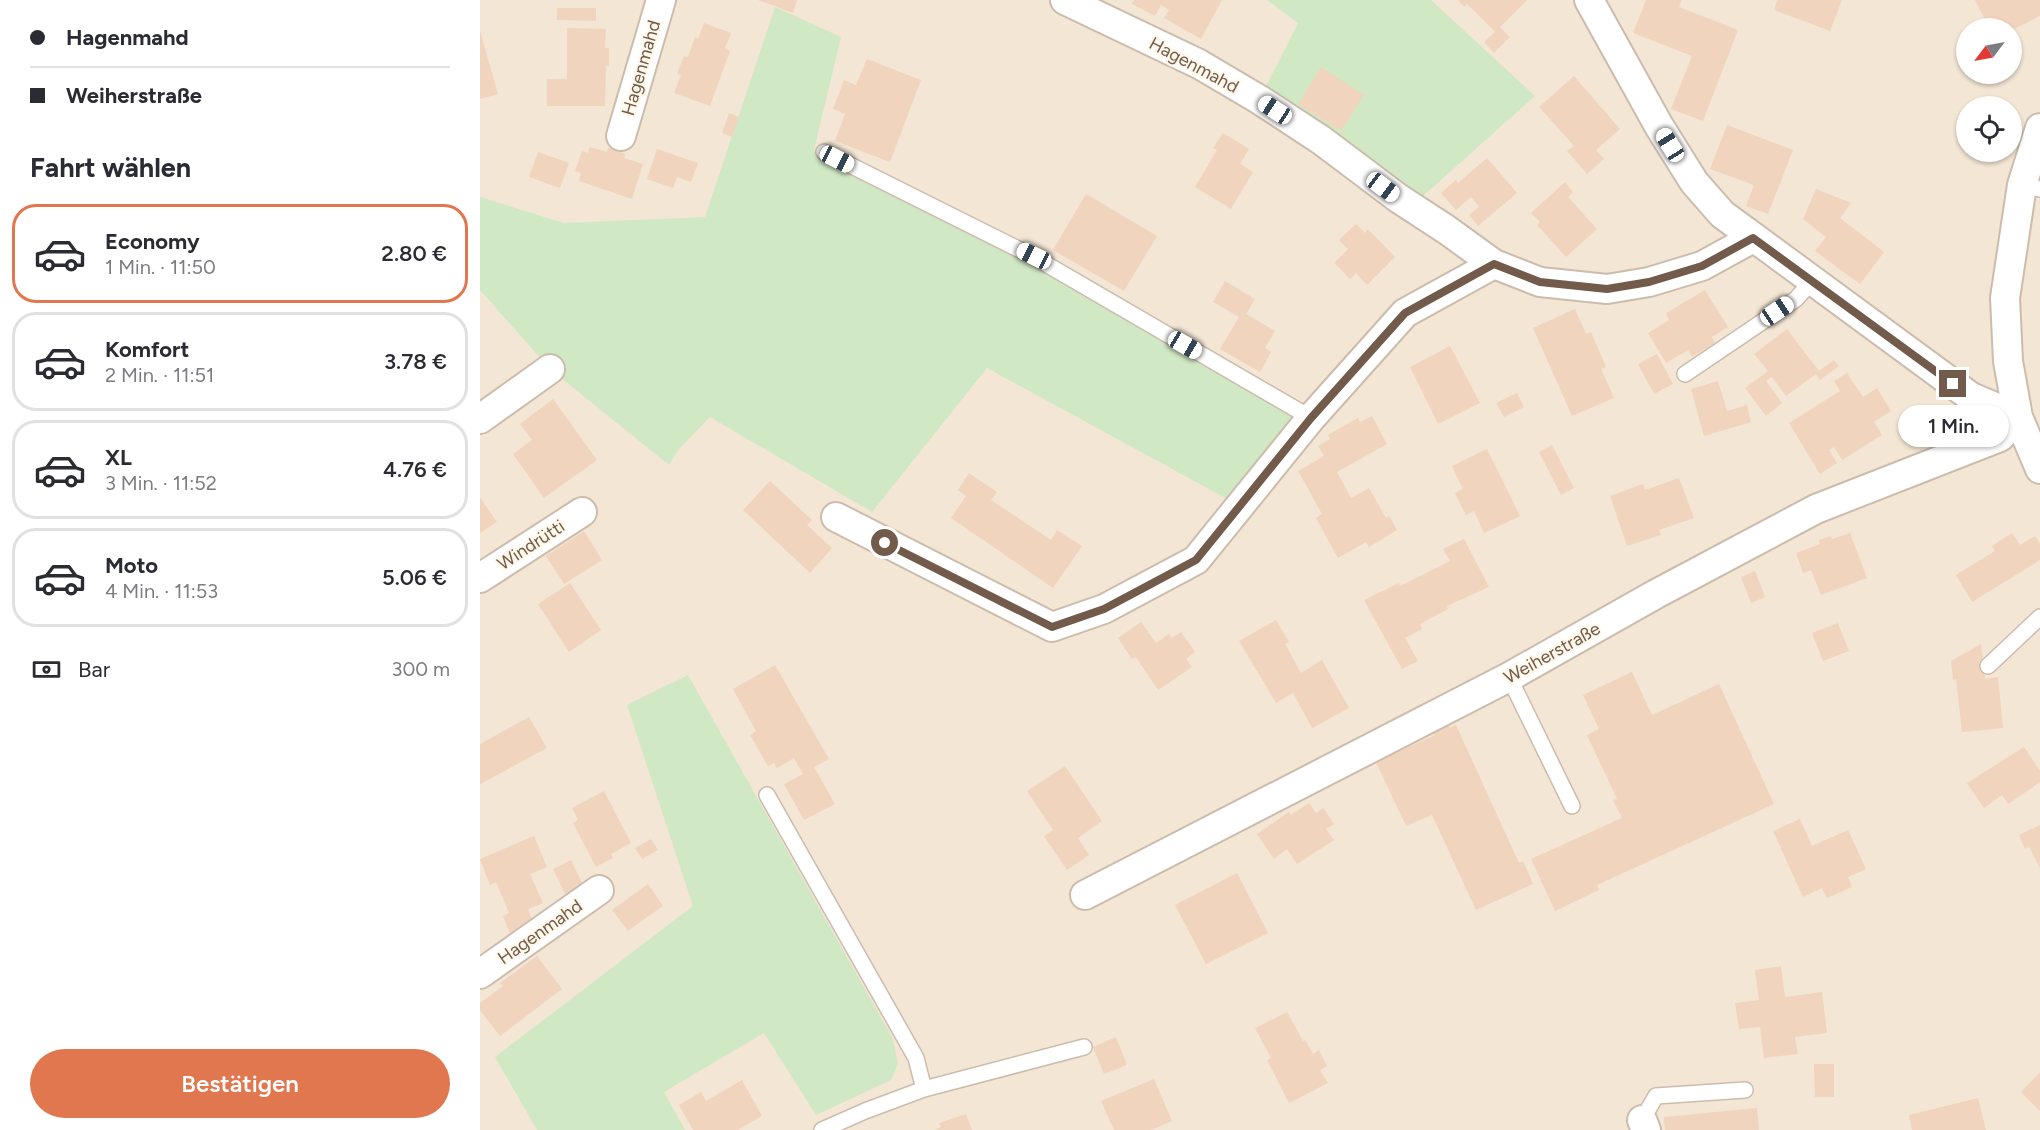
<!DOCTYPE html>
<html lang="de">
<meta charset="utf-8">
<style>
:root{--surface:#fff;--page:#f7f7f7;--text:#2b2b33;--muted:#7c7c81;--line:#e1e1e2;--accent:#e0774f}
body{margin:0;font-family:Figtree,sans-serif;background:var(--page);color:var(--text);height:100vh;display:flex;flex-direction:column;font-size:22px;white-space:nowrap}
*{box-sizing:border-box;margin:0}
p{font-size:20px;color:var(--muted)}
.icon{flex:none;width:33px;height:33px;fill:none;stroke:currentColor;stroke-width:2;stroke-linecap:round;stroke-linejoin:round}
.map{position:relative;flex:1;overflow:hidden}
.sheet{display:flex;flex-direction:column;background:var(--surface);width:480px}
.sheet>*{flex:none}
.guide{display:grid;align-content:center;height:132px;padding:0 30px;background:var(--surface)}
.needle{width:39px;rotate:238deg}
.tools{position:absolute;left:1476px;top:18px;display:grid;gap:12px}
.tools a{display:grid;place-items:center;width:66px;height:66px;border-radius:50%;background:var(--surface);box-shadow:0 2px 4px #0004;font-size:30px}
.end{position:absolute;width:27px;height:27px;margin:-14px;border:8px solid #735b4b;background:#fff;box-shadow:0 0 0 3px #fff}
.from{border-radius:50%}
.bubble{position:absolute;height:42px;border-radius:21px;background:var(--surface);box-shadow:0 2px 4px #0004;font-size:20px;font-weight:600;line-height:42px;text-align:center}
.car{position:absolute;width:18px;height:36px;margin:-18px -9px;border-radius:8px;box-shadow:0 0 4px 2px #0007;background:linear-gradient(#fff 24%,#345 0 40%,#fff 0 76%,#345 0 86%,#fff 0)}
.guide b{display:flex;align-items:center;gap:21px;height:57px;font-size:22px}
.guide b+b{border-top:2px solid var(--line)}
.guide i{width:15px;height:15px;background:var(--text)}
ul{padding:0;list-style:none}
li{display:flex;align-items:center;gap:18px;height:99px;margin:0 12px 9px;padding:0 18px;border:3px solid var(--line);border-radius:24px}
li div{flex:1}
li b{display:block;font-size:22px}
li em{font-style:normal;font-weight:600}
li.selected{border-color:var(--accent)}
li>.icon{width:54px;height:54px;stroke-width:1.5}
h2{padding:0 30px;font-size:27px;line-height:72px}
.pay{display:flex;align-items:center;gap:15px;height:66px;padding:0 30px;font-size:22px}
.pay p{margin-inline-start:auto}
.button{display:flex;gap:12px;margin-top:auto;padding:12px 30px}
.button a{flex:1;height:69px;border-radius:36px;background:var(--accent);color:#fff;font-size:24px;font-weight:600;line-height:69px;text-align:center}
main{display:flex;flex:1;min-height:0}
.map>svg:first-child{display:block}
</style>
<main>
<section class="sheet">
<div class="guide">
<b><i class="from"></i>Hagenmahd</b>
<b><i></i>Weiherstraße</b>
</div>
<h2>Fahrt wählen</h2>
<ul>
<li class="selected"><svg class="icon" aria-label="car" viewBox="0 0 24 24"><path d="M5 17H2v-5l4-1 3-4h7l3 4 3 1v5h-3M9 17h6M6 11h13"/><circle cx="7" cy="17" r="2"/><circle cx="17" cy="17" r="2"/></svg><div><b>Economy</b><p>1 Min. · 11:50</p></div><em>2.80 €</em></li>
<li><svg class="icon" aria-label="car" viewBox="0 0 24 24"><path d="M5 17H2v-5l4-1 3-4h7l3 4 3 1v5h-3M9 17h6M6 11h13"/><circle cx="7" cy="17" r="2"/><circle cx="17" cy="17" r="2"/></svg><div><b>Komfort</b><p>2 Min. · 11:51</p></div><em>3.78 €</em></li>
<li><svg class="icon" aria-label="car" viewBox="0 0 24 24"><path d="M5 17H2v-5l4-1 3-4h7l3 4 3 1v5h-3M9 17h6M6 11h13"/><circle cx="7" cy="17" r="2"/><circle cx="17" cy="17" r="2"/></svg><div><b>XL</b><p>3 Min. · 11:52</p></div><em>4.76 €</em></li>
<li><svg class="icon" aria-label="car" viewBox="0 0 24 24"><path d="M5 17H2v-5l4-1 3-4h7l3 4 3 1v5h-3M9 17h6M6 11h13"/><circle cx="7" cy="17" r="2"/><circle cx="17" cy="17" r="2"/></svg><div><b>Moto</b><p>4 Min. · 11:53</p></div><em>5.06 €</em></li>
</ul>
<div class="pay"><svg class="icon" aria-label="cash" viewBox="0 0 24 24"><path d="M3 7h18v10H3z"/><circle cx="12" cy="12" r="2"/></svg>Bar<p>300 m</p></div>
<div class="button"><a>Bestätigen</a></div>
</section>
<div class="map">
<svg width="1560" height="1130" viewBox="0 0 1560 1130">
<rect width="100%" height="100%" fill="#fbf4e5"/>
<path fill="#f3e6d4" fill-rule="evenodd" d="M 0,0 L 1560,0 L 1560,1130 L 0,1130 ZM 1486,28 L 1532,28 L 1532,74 L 1486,74 ZM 1486,106 L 1532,106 L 1532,152 L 1486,152 Z"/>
<path fill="#d1e8c4" d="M 787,0 L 951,0 L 1055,96 L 943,196 L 784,90 L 818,23 Z
M 295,7 L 361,37 L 334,150 L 371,166 L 554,256 L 831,418 L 760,506 L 507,368 L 392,512 L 230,417 L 199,449 L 189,465 L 70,369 L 0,290 L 0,197 L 84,223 L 225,217 Z
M 208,675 L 413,1039 L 418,1064 L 411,1080 L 336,1115 L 284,1033 L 184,1092 L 205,1130 L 57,1130 L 15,1057 L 213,906 L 147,705 Z"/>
<path fill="#f0d4be" d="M 278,0 L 317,0 L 313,13 Z
M 654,0 L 742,0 L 721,39 L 684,18 L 689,10 L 681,5 L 675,16 L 652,4 Z
M 978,0 L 1047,0 L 1020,27 L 1030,37 L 1014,53 L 1004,42 L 1015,32 L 987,4 L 984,7 Z
M 1166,0 L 1202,0 L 1199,7 L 1258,30 L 1223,121 L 1191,109 L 1212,56 L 1153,33 Z
M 1297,0 L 1362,0 L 1350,31 L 1294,10 Z
M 1495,0 L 1560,0 L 1560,16 L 1532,30 L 1532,28 L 1509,28 Z
M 77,8 L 116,8 L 116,21 L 77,20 Z
M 224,23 L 251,33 L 245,48 L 250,51 L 230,106 L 194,93 L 201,75 L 197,74 L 204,56 L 208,57 L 215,37 L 218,39 Z
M 87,28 L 126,29 L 125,48 L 129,48 L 129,66 L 126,66 L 125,106 L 67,106 L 67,79 L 87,79 Z
M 0,31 L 18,94 L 0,99 Z
M 387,59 L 441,80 L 410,162 L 355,141 L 365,114 L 353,109 L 364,80 L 376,85 Z
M 841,67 L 884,95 L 861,131 L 818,104 Z
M 1094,76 L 1140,129 L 1116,150 L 1124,159 L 1107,174 L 1087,151 L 1094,146 L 1059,107 Z
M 249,113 L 259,117 L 252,137 L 242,133 Z
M 1247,125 L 1313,150 L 1288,214 L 1266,206 L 1274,185 L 1230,169 Z
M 743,133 L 769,149 L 760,164 L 773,172 L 751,209 L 715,187 L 737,150 L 733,148 Z
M 110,147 L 127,152 L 128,148 L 145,154 L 144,158 L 163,164 L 152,199 L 99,181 L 101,173 L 95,171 L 102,151 L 108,153 Z
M 177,149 L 218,163 L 211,182 L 197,177 L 193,188 L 167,179 Z
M 58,152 L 89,163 L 80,188 L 49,177 Z
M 1007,158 L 1037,193 L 998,226 L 989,215 L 999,207 L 991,197 L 976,210 L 961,193 L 976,180 L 978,183 Z
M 1085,182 L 1093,192 L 1088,197 L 1117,229 L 1086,257 L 1057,225 L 1060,222 L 1051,213 Z
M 1336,189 L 1371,203 L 1360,218 L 1404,252 L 1380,284 L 1335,251 L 1346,237 L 1323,219 Z
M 606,194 L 677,236 L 644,291 L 573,250 Z
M 876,224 L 885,233 L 888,229 L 915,257 L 887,285 L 876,273 L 870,279 L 854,263 L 868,249 L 859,240 Z
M 745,281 L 775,299 L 766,314 L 795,331 L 785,348 L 791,352 L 780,372 L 740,349 L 759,317 L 733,302 Z
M 1225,290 L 1248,327 L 1232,337 L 1235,343 L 1212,357 L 1208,350 L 1186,363 L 1168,333 L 1189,320 L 1186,313 Z
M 1095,309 L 1106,334 L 1111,332 L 1126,367 L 1121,369 L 1134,398 L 1092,416 L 1053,328 Z
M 1307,329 L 1339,371 L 1354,360 L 1359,366 L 1340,380 L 1336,374 L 1306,396 L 1292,377 L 1286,381 L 1302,403 L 1286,416 L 1265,388 L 1288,371 L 1274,354 Z
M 970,346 L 1000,403 L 958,424 L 930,367 Z
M 1177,354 L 1193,384 L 1174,394 L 1158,364 Z
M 1367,373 L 1383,397 L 1397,388 L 1411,411 L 1394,422 L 1402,435 L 1362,460 L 1354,447 L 1349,450 L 1357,463 L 1340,474 L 1309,423 L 1360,391 L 1354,381 Z
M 1238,381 L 1247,411 L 1267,405 L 1271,422 L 1224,436 L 1211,389 Z
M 1037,393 L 1044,407 L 1024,417 L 1016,403 Z
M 73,399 L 117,460 L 64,498 L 33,454 L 52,440 L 40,424 Z
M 892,416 L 907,444 L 857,472 L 871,498 L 889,488 L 906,518 L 909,516 L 917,530 L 889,547 L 886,542 L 858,558 L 836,518 L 842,514 L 818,471 L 844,456 L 838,446 L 850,439 L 848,435 L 878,418 L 880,422 Z
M 1072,445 L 1094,488 L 1081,495 L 1059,452 Z
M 1007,449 L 1040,516 L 1004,533 L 994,511 L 986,515 L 975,493 L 983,489 L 972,466 Z
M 489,473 L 517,492 L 511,500 L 571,540 L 577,530 L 602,546 L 573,588 L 471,518 L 486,496 L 478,490 Z
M 1199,478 L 1214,518 L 1179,530 L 1181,535 L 1147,546 L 1130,496 L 1163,484 L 1165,490 Z
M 290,481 L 332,520 L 327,525 L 352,548 L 330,573 L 263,510 Z
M 0,497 L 17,522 L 0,533 Z
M 104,531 L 122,560 L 84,584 L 66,556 Z
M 1370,533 L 1387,578 L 1341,595 L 1331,570 L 1323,573 L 1316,553 L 1340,544 L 1339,540 L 1351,536 L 1352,539 Z
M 1532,533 L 1540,545 L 1555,536 L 1560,544 L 1560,560 L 1492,602 L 1476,575 L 1515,551 L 1512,546 Z
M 984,539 L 1009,587 L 967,606 L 968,609 L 940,624 L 942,629 L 925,638 L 938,661 L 922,669 L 884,600 L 919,583 L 920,586 L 970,561 L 963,549 Z
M 1275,571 L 1285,597 L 1271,603 L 1261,577 Z
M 90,583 L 121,630 L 89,652 L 58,604 Z
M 796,620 L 809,642 L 805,644 L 821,673 L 842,660 L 869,708 L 832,728 L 813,693 L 796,703 L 759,641 Z
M 661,622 L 676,643 L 689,634 L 692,638 L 701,632 L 715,652 L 706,659 L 712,667 L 678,690 L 656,657 L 652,659 L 638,638 Z
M 1358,623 L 1369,651 L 1343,661 L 1332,633 Z
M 1501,644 L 1505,679 L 1518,677 L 1523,728 L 1482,732 L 1476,679 L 1473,680 L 1471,661 Z
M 295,665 L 349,759 L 334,767 L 355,804 L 324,820 L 304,784 L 323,774 L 314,758 L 297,768 L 294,763 L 288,766 L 270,735 L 276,731 L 253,689 Z
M 1152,672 L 1172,715 L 1239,684 L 1294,804 L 1117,885 L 1119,890 L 1075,911 L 1051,859 L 1142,818 L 1133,800 L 1137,799 L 1107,735 L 1119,729 L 1103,695 Z
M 49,717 L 67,748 L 0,784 L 0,744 Z
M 967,722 L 970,728 L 976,725 L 1039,863 L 1043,861 L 1053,884 L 996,910 L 952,815 L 926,826 L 896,762 L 955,735 L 952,728 Z
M 1544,747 L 1560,771 L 1560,782 L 1528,804 L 1522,795 L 1504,808 L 1487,783 Z
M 585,766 L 622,821 L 598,838 L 609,855 L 587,870 L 564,836 L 573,830 L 547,791 Z
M 124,791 L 151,843 L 131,854 L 133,858 L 116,867 L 93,823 L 98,820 L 92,808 Z
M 829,803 L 836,813 L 843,808 L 854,824 L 846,829 L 854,840 L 817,864 L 807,849 L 794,859 L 777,834 L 809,812 L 811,815 Z
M 1320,819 L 1332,846 L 1368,830 L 1386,869 L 1368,877 L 1372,887 L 1347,898 L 1342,888 L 1323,897 L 1293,831 Z
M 1560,825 L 1560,868 L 1549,847 L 1545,849 L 1539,835 Z
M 54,836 L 67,867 L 50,874 L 63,903 L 48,909 L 52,920 L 30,934 L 23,916 L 29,913 L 16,882 L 10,885 L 0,859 Z
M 171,839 L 178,850 L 162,859 L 155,848 Z
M 91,860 L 103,885 L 85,894 L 73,869 Z
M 757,873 L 788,933 L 726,964 L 695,905 Z
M 168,884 L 183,906 L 148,931 L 132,910 Z
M 57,956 L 82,989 L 20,1036 L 0,1010 L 0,1003 L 23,986 L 20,983 Z
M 1301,966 L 1305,997 L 1342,992 L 1347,1033 L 1315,1037 L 1318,1054 L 1284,1058 L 1280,1027 L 1259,1029 L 1255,1003 L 1279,1000 L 1275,970 Z
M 807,1012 L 823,1041 L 825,1040 L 833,1054 L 839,1050 L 847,1066 L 840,1070 L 848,1083 L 809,1103 L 787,1060 L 791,1058 L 775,1028 Z
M 636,1037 L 647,1065 L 624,1074 L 613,1047 Z
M 1334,1064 L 1354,1064 L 1354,1097 L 1335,1097 Z
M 1560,1072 L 1560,1111 L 1541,1092 Z
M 674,1079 L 692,1121 L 671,1130 L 634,1130 L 621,1101 Z
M 262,1080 L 282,1116 L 258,1130 L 213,1130 L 199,1105 L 221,1092 L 226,1101 Z
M 1498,1098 L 1506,1130 L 1432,1130 L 1429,1115 Z
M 1277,1108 L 1279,1130 L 1185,1130 L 1184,1117 Z
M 486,1114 L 492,1130 L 455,1130 L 461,1127 L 459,1123 Z"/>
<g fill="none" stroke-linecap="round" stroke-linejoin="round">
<g stroke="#ccbcac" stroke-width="18">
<path id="lane" d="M 344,152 L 554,257 L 831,418
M 1542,185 L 1560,189
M 1205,374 L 1316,299 L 1333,280
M 1508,666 L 1560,617
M 1029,677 L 1092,806
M 287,795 L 436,1058 L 444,1089
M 1162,1120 L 1176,1096 L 1265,1090
M 342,1130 L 385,1111 L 444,1089 L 604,1047"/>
</g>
<g stroke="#ccbcac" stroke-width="32">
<path id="street" d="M 585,0 L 719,64 L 780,100 L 841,140 L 918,198 L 967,230 L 1014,264 L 1060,282 L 1127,289 L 1169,282 L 1222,266 L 1273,238
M 1109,0 L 1179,126 L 1214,182 L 1242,214 L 1491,397 L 1538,417
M 1560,128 L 1542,185 L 1525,298 L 1528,361 L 1538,417 L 1560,469
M 141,136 L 181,0
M 0,419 L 70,369
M 356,517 L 572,627 L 624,609 L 716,560 L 831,418 L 925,313 L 1014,264
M 0,578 L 102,512
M 605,895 L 1029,677 L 1176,594 L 1336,509 L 1520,437 L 1538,417
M 0,974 L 119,890
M 1162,1120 L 1166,1130"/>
</g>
<use href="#lane" stroke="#fff" stroke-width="15"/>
<use href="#street" stroke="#fff" stroke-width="28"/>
</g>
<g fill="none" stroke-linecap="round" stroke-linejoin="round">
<path stroke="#735b4b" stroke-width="8" d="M 405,543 L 572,627 L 624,609 L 716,560 L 831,418 L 925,313 L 1014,264 L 1060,282 L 1127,289 L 1169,282 L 1222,266 L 1273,238 L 1473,384"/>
</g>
<g text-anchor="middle" stroke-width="4.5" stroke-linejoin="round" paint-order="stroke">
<g font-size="18" fill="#735b4b" stroke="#fef8eb">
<text transform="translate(714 65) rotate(28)" y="6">Hagenmahd</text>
<text transform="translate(161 68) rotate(-74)" y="6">Hagenmahd</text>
<text transform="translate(51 545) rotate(-33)" y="6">Windrütti</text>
<text transform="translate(1072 653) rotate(-29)" y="6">Weiherstraße</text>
<text transform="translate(60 932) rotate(-35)" y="6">Hagenmahd</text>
</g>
</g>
</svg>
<div class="tools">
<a><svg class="needle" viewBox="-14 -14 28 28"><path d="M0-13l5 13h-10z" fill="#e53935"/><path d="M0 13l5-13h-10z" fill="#7c7c81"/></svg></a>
<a><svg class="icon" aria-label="locate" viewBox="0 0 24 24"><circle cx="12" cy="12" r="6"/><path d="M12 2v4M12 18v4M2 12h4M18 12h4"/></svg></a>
</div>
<i class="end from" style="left:405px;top:543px"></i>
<i class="end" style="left:1473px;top:384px"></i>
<div class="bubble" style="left:1418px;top:405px;width:111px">1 Min.</div>
<i class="car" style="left:795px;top:110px;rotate:303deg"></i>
<i class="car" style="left:1190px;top:145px;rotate:328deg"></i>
<i class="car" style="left:357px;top:159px;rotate:117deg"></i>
<i class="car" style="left:903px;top:187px;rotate:127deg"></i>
<i class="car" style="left:554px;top:256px;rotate:296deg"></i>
<i class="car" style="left:1297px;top:311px;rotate:56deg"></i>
<i class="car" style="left:705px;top:345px;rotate:120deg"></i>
</div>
</main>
